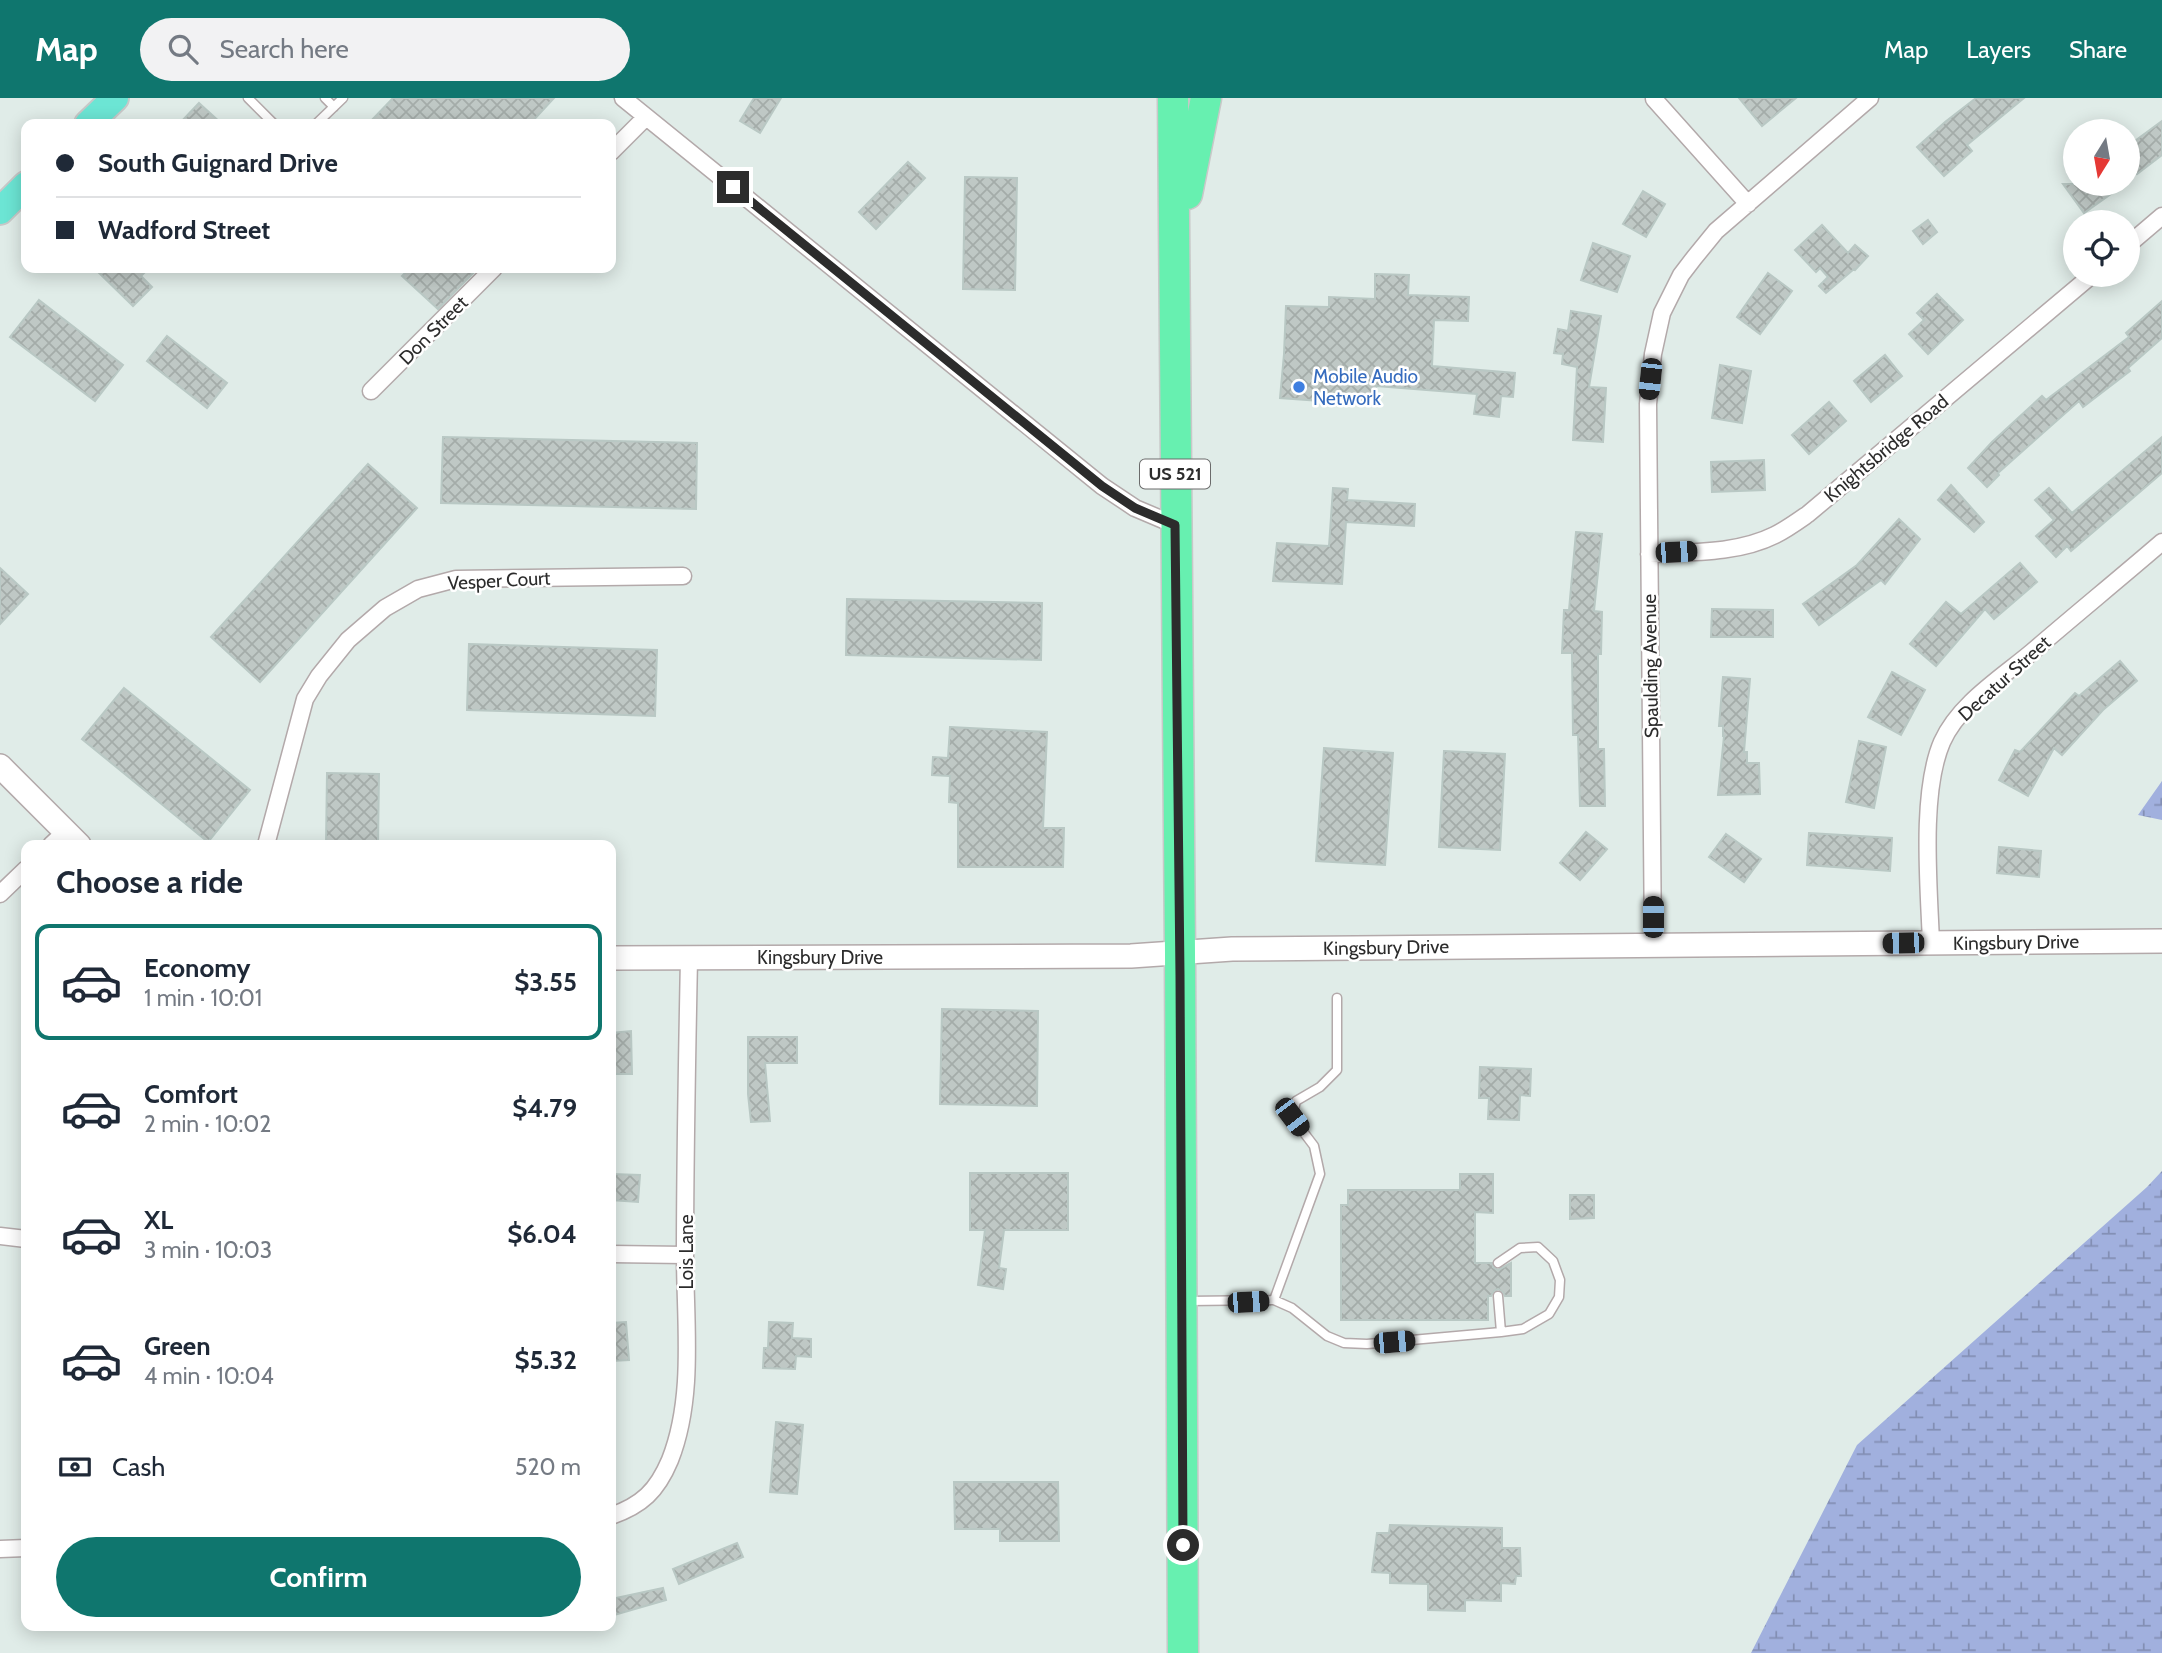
<!DOCTYPE html>
<meta charset="utf-8">
<style>
:root{--surface:#fff;--page:#f2f2f3;--text:#1f2937;--muted:#747a83;--line:#e0e1e3;--accent:#0f766e}
body{margin:0;font-family:Cabin,sans-serif;background:var(--page);color:var(--text);height:100vh;display:flex;flex-direction:column;font-size:26px;white-space:nowrap}
*{box-sizing:border-box;margin:0}
p{font-size:23px;color:var(--muted)}
.icon{flex:none;width:38px;height:38px;fill:none;stroke:currentColor;stroke-width:2;stroke-linecap:round;stroke-linejoin:round}
.map{position:relative;flex:1;overflow:hidden}
.sheet{position:absolute;left:21px;top:742px;width:595px;height:791px;display:flex;flex-direction:column;background:var(--surface);border-radius:14px;box-shadow:0 4px 18px #0003}
.sheet>*{flex:none}
.hud{position:absolute;left:21px;top:21px;width:595px;height:154px;border-radius:14px;box-shadow:0 4px 18px #0003;display:grid;align-content:center;height:154px;padding:0 35px;background:var(--surface)}
.needle{width:46px;rotate:191deg}
.controls{position:absolute;left:2063px;top:21px;display:grid;gap:14px}
.controls a{display:grid;place-items:center;width:77px;height:77px;border-radius:50%;background:var(--surface);box-shadow:0 4px 18px #0003;font-size:35px}
.end{position:absolute;width:32px;height:32px;margin:-16px;border:9px solid #2c2c2c;background:#fff;box-shadow:0 0 0 4px #fff}
.from{border-radius:50%}
.car{position:absolute;width:21px;height:42px;margin:-21px -10px;border-radius:9px;box-shadow:0 0 5px 2px #0007;background:linear-gradient(#222 24%,#8ab4d8 0 40%,#222 0 76%,#8ab4d8 0 86%,#222 0)}
.hud b{display:flex;align-items:center;gap:24px;height:66px;font-size:26px}
.hud b+b{border-top:2px solid var(--line)}
.hud i{width:18px;height:18px;background:var(--text)}
ul{padding:0;list-style:none}
li{display:flex;align-items:center;gap:21px;height:116px;margin:0 14px 10px;padding:0 21px;border:4px solid transparent;border-radius:14px}
li div{flex:1}
li b{display:block;font-size:26px}
li em{font-style:normal;font-weight:700}
li.on{border-color:var(--accent)}
li>.icon{width:63px;height:63px;stroke-width:1.5}
h2{padding:0 35px;font-size:32px;line-height:84px}
.pay{display:flex;align-items:center;gap:18px;height:77px;padding:0 35px;font-size:26px}
.pay p{margin-inline-start:auto}
.action{display:flex;gap:14px;margin-top:auto;padding:14px 35px}
.action a{flex:1;height:80px;border-radius:42px;background:var(--accent);color:#fff;font-size:28px;font-weight:700;line-height:80px;text-align:center}
header{display:flex;align-items:center;gap:42px;box-sizing:border-box;height:98px;padding:0 35px;background:var(--accent);color:#fff}
header strong{font-size:33px}
nav{display:flex;gap:38px;margin-inline-start:auto;font-size:24px}
.search{width:490px;height:63px;background:var(--page);display:flex;align-items:center;gap:18px;box-sizing:border-box;padding:0 24px;border-radius:38px;color:var(--muted);font-size:26px}
.map>svg:first-child{display:block}
</style>
<header>
<strong>Map</strong>
<div class="search"><svg class="icon" aria-label="search" viewBox="0 0 24 24"><circle cx="10" cy="10" r="6"/><path d="M15 15l6 6"/></svg>Search here</div>
<nav><a>Map</a><a>Layers</a><a>Share</a></nav>
</header>
<div class="map">
<svg width="2162" height="1555" viewBox="0 0 2162 1555">
<defs>
<pattern id="wetland-marsh" width="20" height="14" patternUnits="userSpaceOnUse" patternTransform="scale(1.75)"><rect width="20" height="14" fill="#a1b0de"/><path d="M1 5h8M5 5V1M11 12h8M15 12V8" fill="none" stroke="#838fb4"/></pattern>
<pattern id="building-cross-hatch" width="8" height="8" patternUnits="userSpaceOnUse" patternTransform="scale(1.75)"><rect width="8" height="8" fill="#bfc8c5"/><path d="M0 0l8 8M0 8l8-8" fill="none" stroke="#a4aca9"/></pattern>
</defs>
<rect width="100%" height="100%" fill="#e0ece8"/>
<path fill="url(#wetland-marsh)" d="M 2162,683 L 2162,722 L 2138,717 Z
M 2162,1073 L 2162,1555 L 1751,1555 L 1857,1347 L 2147,1089 Z"/>
<path fill="url(#building-cross-hatch)" stroke="#b9c8c4" stroke-width="2" d="M 393,0 L 554,0 L 530,26 L 368,26 Z
M 754,0 L 781,0 L 760,35 L 740,23 Z
M 1739,0 L 1796,0 L 1762,28 Z
M 1976,0 L 2024,0 L 1967,47 L 1972,53 L 1944,78 L 1917,49 L 1945,24 Z
M 199,5 L 222,26 L 179,26 Z
M 2162,23 L 2162,57 L 2137,76 L 2128,64 L 2128,48 Z
M 908,64 L 925,80 L 876,131 L 859,114 Z
M 965,79 L 1017,80 L 1015,192 L 963,191 Z
M 2063,86 L 2125,86 L 2084,115 Z
M 1643,93 L 1665,106 L 1646,139 L 1623,126 Z
M 1928,122 L 1937,134 L 1923,146 L 1913,133 Z
M 1822,127 L 1848,155 L 1855,147 L 1868,158 L 1855,172 L 1854,171 L 1826,195 L 1819,188 L 1828,179 L 1820,170 L 1816,174 L 1795,152 Z
M 1593,145 L 1630,158 L 1617,194 L 1581,182 Z
M 94,170 L 149,170 L 141,178 L 152,189 L 133,208 Z
M 410,170 L 478,170 L 438,211 L 402,178 Z
M 1768,175 L 1792,193 L 1760,236 L 1737,219 Z
M 1375,176 L 1409,177 L 1408,197 L 1469,199 L 1468,223 L 1434,222 L 1432,268 L 1515,275 L 1513,299 L 1501,298 L 1499,319 L 1474,316 L 1477,296 L 1376,288 L 1375,307 L 1280,300 L 1284,256 L 1286,208 L 1329,209 L 1329,199 L 1375,201 Z
M 1937,196 L 1963,222 L 1928,256 L 1909,236 L 1924,222 L 1917,215 Z
M 39,202 L 123,267 L 95,303 L 10,239 Z
M 2162,203 L 2162,240 L 2128,270 L 2130,273 L 2083,309 L 2079,303 L 1998,375 L 1999,377 L 1987,389 L 1968,370 L 1992,344 L 2042,298 L 2046,302 L 2129,239 L 2126,235 Z
M 1571,213 L 1601,218 L 1589,289 L 1606,290 L 1603,344 L 1573,342 L 1577,269 L 1562,266 L 1563,256 L 1554,255 L 1558,231 L 1568,233 Z
M 167,238 L 227,285 L 207,310 L 147,263 Z
M 1885,257 L 1902,278 L 1871,304 L 1854,283 Z
M 1720,267 L 1751,273 L 1742,325 L 1712,320 Z
M 1829,304 L 1846,323 L 1809,356 L 1792,337 Z
M 443,339 L 697,345 L 696,411 L 441,405 Z
M 2162,339 L 2162,375 L 2071,453 L 2067,448 L 2056,459 L 2036,438 L 2054,422 L 2035,402 L 2049,390 L 2072,415 Z
M 1764,362 L 1765,392 L 1712,394 L 1711,364 Z
M 368,366 L 417,410 L 260,584 L 211,539 Z
M 1951,387 L 1984,424 L 1974,434 L 1938,402 Z
M 1333,390 L 1348,391 L 1347,402 L 1415,406 L 1414,428 L 1346,424 L 1342,486 L 1273,483 L 1277,445 L 1329,448 Z
M 1899,421 L 1920,441 L 1885,486 L 1881,482 L 1819,527 L 1803,506 L 1857,467 Z
M 1576,434 L 1602,436 L 1594,513 L 1602,514 L 1601,556 L 1598,556 L 1598,651 L 1604,651 L 1605,708 L 1580,708 L 1578,637 L 1573,637 L 1572,555 L 1562,555 L 1564,512 L 1569,512 Z
M 2020,465 L 2037,484 L 1994,521 L 1985,511 L 1936,568 L 1910,546 L 1946,504 L 1961,516 Z
M 0,470 L 28,496 L 0,526 Z
M 847,501 L 1042,505 L 1041,562 L 846,557 Z
M 1712,511 L 1773,512 L 1773,539 L 1711,539 Z
M 469,546 L 657,552 L 655,618 L 467,612 Z
M 2120,563 L 2137,583 L 2103,612 L 2062,657 L 2054,650 L 2028,698 L 1999,682 L 2015,652 L 2020,654 L 2075,595 L 2079,598 Z
M 1892,574 L 1925,592 L 1901,637 L 1868,619 Z
M 1723,579 L 1750,581 L 1744,654 L 1747,654 L 1747,665 L 1759,665 L 1760,696 L 1718,697 L 1724,638 L 1723,638 L 1723,628 L 1719,628 Z
M 124,590 L 250,692 L 208,744 L 82,641 Z
M 950,629 L 1047,634 L 1043,730 L 1064,730 L 1063,769 L 958,769 L 958,705 L 949,704 L 950,678 L 932,677 L 933,659 L 948,660 Z
M 1859,643 L 1886,649 L 1874,710 L 1846,704 Z
M 1324,650 L 1393,655 L 1385,767 L 1316,763 Z
M 1444,653 L 1505,656 L 1500,752 L 1439,749 Z
M 327,675 L 379,676 L 378,747 L 326,747 Z
M 1586,734 L 1607,751 L 1580,782 L 1560,765 Z
M 1809,735 L 1892,740 L 1890,773 L 1807,767 Z
M 1726,736 L 1761,761 L 1744,784 L 1709,759 Z
M 1999,749 L 2041,753 L 2039,779 L 1997,775 Z
M 942,911 L 1038,913 L 1037,1008 L 940,1006 Z
M 631,933 L 632,976 L 611,976 L 611,935 Z
M 748,939 L 797,939 L 797,965 L 765,965 L 770,1023 L 751,1024 L 748,996 Z
M 1480,969 L 1531,971 L 1530,998 L 1520,997 L 1519,1022 L 1488,1021 L 1489,1000 L 1479,1000 Z
M 970,1075 L 1068,1075 L 1068,1132 L 1004,1132 L 999,1170 L 1006,1171 L 1003,1191 L 978,1187 L 985,1132 L 970,1132 Z
M 611,1076 L 640,1077 L 638,1104 L 611,1102 Z
M 1460,1076 L 1493,1076 L 1493,1115 L 1475,1114 L 1475,1165 L 1492,1165 L 1493,1169 L 1498,1172 L 1511,1165 L 1511,1198 L 1505,1198 L 1503,1194 L 1498,1191 L 1494,1193 L 1491,1198 L 1488,1198 L 1488,1222 L 1341,1222 L 1341,1107 L 1348,1107 L 1348,1092 L 1460,1092 Z
M 1570,1097 L 1594,1097 L 1594,1120 L 1570,1121 Z
M 626,1224 L 629,1262 L 611,1263 L 611,1225 Z
M 769,1224 L 793,1225 L 792,1240 L 811,1241 L 811,1259 L 796,1258 L 795,1271 L 763,1270 L 764,1250 L 768,1250 Z
M 776,1324 L 803,1327 L 797,1396 L 770,1394 Z
M 954,1384 L 1058,1384 L 1059,1443 L 1000,1443 L 1000,1431 L 955,1431 Z
M 1390,1427 L 1502,1430 L 1502,1450 L 1520,1450 L 1521,1478 L 1516,1478 L 1515,1486 L 1501,1485 L 1501,1503 L 1465,1502 L 1465,1513 L 1428,1512 L 1428,1486 L 1390,1485 L 1390,1475 L 1372,1474 L 1377,1435 L 1389,1435 Z
M 737,1445 L 743,1459 L 679,1486 L 673,1471 Z
M 663,1490 L 666,1502 L 611,1518 L 611,1501 Z"/>
<g fill="none" stroke-linecap="round" stroke-linejoin="round">
<g stroke="#b3a9aa" stroke-width="11">
<path id="lane" d="M 248,0 L 274,26
M 325,0 L 334,9
M 316,26 L 343,0
M 1498,1198 L 1501,1234
M 1274,1202 L 1320,1076 L 1314,1048 L 1292,1019 L 1296,1003 L 1320,989 L 1337,972 L 1337,900
M 1188,1203 L 1274,1202 L 1292,1210 L 1327,1238 L 1344,1245 L 1367,1246 L 1501,1234 L 1523,1231 L 1549,1216 L 1559,1199 L 1560,1182 L 1553,1163 L 1538,1149 L 1520,1150 L 1498,1165"/>
</g>
<g stroke="#b3a9aa" stroke-width="19">
<path id="street" d="M 623,0 L 1102,388 L 1135,410 L 1175,427
M 1654,1 L 1748,106
M 611,54 L 646,19
M 2128,147 L 2162,118
M 371,293 L 494,170
M 1649,456 C 1690,454 1737,456 1775,437 C 1787,431 1798,423 1808,416 L 2092,177
M 51,747 L 65,734
M 266,747 L 305,601 L 319,578 L 348,542 L 385,510 L 418,491 L 456,481 L 683,478
M 0,796 L 26,771
M 1931,845 C 1929,789 1920,695 1942,644 C 1959,606 2001,580 2032,554 C 2075,517 2119,481 2162,444
M 1653,847 L 1648,306 L 1653,256 L 1662,215 L 1681,177 L 1694,160 L 1716,133 L 1870,0
M 0,1138 L 26,1141
M 611,1156 L 685,1157
M 611,1418 C 642,1407 657,1393 670,1362 C 695,1299 685,1224 685,1157 C 685,1058 687,959 689,860
M 0,1451 L 26,1450"/>
</g>
<g stroke="#b3a9aa" stroke-width="26">
<path id="secondary" d="M 0,668 L 79,747
M 611,860 L 1131,858 L 1232,851 L 2162,843"/>
</g>
<g stroke="#c8c8c8" stroke-width="30">
<path id="primary" d="M 88,26 L 115,0
M 0,113 L 26,87"/>
</g>
<g stroke="#c8c8c8" stroke-width="33">
<path id="highway" d="M 1173,0 L 1180,855 L 1183,1555
M 1187,96 L 1206,0"/>
</g>
<use href="#lane" stroke="#fff" stroke-width="8"/>
<use href="#street" stroke="#fff" stroke-width="16"/>
<use href="#secondary" stroke="#fff" stroke-width="23"/>
<use href="#primary" stroke="#6ce5d4" stroke-width="26"/>
<use href="#highway" stroke="#67f0b0" stroke-width="30"/>
</g>
<g fill="none" stroke-linecap="round" stroke-linejoin="round">
<path stroke="#2c2c2c" stroke-width="9" d="M 733,89 L 1102,388 L 1135,410 L 1175,427 L 1180,877 L 1183,1447"/>
</g>
<circle fill="#3f7fe0" stroke="#fff" stroke-width="2.5" cx="1299" cy="289" r="7"/>
<g text-anchor="middle" stroke-width="5" stroke-linejoin="round" paint-order="stroke">
<rect fill="#fff" stroke="#6b6b6b" stroke-width="2" x="1140" y="361.5" width="70" height="29" rx="5"/>
<g font-size="18" font-weight="bold" fill="#2c2c2c">
<text x="1175" y="382">US 521</text>
</g>
<g font-size="19" fill="#2c2c2c" stroke="#fff">
<text transform="translate(433 232) rotate(-45)" y="7">Don Street</text>
<text transform="translate(1886 350) rotate(-40)" y="7">Knightsbridge Road</text>
<text transform="translate(499 482) rotate(-3)" y="7">Vesper Court</text>
<text transform="translate(1650 568) rotate(-91)" y="7">Spaulding Avenue</text>
<text transform="translate(2004 580) rotate(-42)" y="7">Decatur Street</text>
<text transform="translate(2016 844) rotate(-1)" y="7">Kingsbury Drive</text>
<text transform="translate(1386 849) rotate(-1)" y="7">Kingsbury Drive</text>
<text x="820" y="866">Kingsbury Drive</text>
<text transform="translate(686 1154) rotate(-90)" y="7">Lois Lane</text>
</g>
<g font-size="19" fill="#366cbe" stroke="#fff" text-anchor="start">
<text x="1313" y="285">Mobile Audio<tspan x="1313" dy="22">Network</tspan></text>
</g>
</g>
</svg>
<div class="controls">
<a><svg class="needle" viewBox="-14 -14 28 28"><path d="M0-13l5 13h-10z" fill="#e53935"/><path d="M0 13l5-13h-10z" fill="#747a83"/></svg></a>
<a><svg class="icon" aria-label="locate" viewBox="0 0 24 24"><circle cx="12" cy="12" r="6"/><path d="M12 2v4M12 18v4M2 12h4M18 12h4"/></svg></a>
</div>
<i class="end from" style="left:1183px;top:1447px"></i>
<i class="end" style="left:733px;top:89px"></i>
<i class="car" style="left:1650px;top:281px;rotate:186deg"></i>
<i class="car" style="left:1676px;top:454px;rotate:87deg"></i>
<i class="car" style="left:1653px;top:819px;rotate:0deg"></i>
<i class="car" style="left:1903px;top:845px;rotate:269deg"></i>
<i class="car" style="left:1292px;top:1019px;rotate:143deg"></i>
<i class="car" style="left:1248px;top:1204px;rotate:87deg"></i>
<i class="car" style="left:1394px;top:1244px;rotate:85deg"></i>
<div class="hud">
<b><i class="from"></i>South Guignard Drive</b>
<b><i></i>Wadford Street</b>
</div>
<section class="sheet">
<h2>Choose a ride</h2>
<ul>
<li class="on"><svg class="icon" aria-label="car" viewBox="0 0 24 24"><path d="M5 17H2v-5l4-1 3-4h7l3 4 3 1v5h-3M9 17h6M6 11h13"/><circle cx="7" cy="17" r="2"/><circle cx="17" cy="17" r="2"/></svg><div><b>Economy</b><p>1 min · 10:01</p></div><em>$3.55</em></li>
<li><svg class="icon" aria-label="car" viewBox="0 0 24 24"><path d="M5 17H2v-5l4-1 3-4h7l3 4 3 1v5h-3M9 17h6M6 11h13"/><circle cx="7" cy="17" r="2"/><circle cx="17" cy="17" r="2"/></svg><div><b>Comfort</b><p>2 min · 10:02</p></div><em>$4.79</em></li>
<li><svg class="icon" aria-label="car" viewBox="0 0 24 24"><path d="M5 17H2v-5l4-1 3-4h7l3 4 3 1v5h-3M9 17h6M6 11h13"/><circle cx="7" cy="17" r="2"/><circle cx="17" cy="17" r="2"/></svg><div><b>XL</b><p>3 min · 10:03</p></div><em>$6.04</em></li>
<li><svg class="icon" aria-label="car" viewBox="0 0 24 24"><path d="M5 17H2v-5l4-1 3-4h7l3 4 3 1v5h-3M9 17h6M6 11h13"/><circle cx="7" cy="17" r="2"/><circle cx="17" cy="17" r="2"/></svg><div><b>Green</b><p>4 min · 10:04</p></div><em>$5.32</em></li>
</ul>
<div class="pay"><svg class="icon" aria-label="cash" viewBox="0 0 24 24"><path d="M3 7h18v10H3z"/><circle cx="12" cy="12" r="2"/></svg>Cash<p>520 m</p></div>
<div class="action"><a>Confirm</a></div>
</section>
</div>
